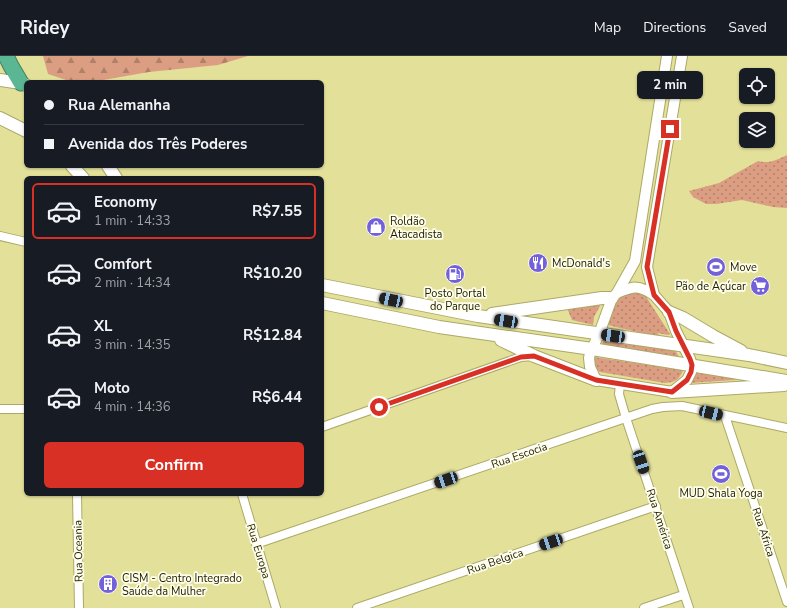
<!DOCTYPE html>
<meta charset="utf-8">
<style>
:root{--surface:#171b24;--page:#20242c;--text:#f1f3f6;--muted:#9ea1a6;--line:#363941;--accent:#d93025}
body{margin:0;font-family:"Nunito Sans",sans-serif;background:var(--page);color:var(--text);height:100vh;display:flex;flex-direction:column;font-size:15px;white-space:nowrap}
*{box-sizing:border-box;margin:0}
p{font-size:13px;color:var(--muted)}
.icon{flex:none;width:22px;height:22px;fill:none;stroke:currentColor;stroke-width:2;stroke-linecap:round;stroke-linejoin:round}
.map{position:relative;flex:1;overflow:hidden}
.side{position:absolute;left:24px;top:120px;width:300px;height:320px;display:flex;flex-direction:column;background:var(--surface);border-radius:6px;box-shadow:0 1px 3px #0004}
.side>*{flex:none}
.top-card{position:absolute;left:24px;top:24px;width:300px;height:88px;border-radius:6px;box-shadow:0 1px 3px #0004;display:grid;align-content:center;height:88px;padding:0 20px;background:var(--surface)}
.tools{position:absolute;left:739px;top:12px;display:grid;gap:8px}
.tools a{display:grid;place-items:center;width:36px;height:36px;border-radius:6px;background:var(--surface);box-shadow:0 1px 3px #0004;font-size:20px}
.end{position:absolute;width:18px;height:18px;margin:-9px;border:5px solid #d93025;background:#fff;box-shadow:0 0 0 2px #fff}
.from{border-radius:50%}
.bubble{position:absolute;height:28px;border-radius:6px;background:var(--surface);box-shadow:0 1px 3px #0004;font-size:13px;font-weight:700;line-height:28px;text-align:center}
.car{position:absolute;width:12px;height:24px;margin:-12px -6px;border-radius:5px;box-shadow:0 0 3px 1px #0007;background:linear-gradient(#222 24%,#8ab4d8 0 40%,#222 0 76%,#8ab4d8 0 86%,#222 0)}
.top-card b{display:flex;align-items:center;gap:14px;height:38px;font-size:15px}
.top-card b+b{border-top:1px solid var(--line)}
.top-card i{width:10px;height:10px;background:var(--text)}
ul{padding:7px 0 0;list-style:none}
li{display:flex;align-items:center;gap:12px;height:56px;margin:0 8px 6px;padding:0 12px;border:2px solid transparent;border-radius:6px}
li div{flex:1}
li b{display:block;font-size:15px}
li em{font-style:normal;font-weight:700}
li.on{border-color:var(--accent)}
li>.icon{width:36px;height:36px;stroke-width:1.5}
.cta{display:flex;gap:8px;margin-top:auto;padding:8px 20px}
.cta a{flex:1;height:46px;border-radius:6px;background:var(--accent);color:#fff;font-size:16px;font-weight:700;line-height:46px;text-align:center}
header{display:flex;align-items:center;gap:24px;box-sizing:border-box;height:56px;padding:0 20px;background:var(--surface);border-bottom:1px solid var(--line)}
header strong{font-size:19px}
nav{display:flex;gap:22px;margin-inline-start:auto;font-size:14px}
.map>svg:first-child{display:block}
</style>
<header>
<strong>Ridey</strong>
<nav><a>Map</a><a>Directions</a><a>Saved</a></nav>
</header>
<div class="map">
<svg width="787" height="552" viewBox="0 0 787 552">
<defs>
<pattern id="grass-dots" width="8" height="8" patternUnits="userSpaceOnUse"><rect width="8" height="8" fill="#db9e82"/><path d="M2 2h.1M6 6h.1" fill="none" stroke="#b18068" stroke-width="1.8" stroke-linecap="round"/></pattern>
<pattern id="forest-firs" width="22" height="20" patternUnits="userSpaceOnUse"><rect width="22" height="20" fill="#db9e82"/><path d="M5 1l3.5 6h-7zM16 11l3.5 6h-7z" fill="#b18068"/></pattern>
</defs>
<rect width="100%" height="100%" fill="#e3e09a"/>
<path fill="url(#grass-dots)" d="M 787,99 L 787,152 L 773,151 L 742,144 L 716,148 L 706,148 L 693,141 L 689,135 L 719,127 L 758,105 C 770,108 776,104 787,99 Z
M 632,236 L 641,237 L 645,239 L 670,278 L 668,279 L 657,277 L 662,282 L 608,269 L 614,248 L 623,239 Z
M 598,247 L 600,250 L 594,261 L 593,269 L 572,264 L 567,252 Z
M 605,284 L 606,284 L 675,294 L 679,301 L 603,290 L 602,287 Z
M 594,301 L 683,314 C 679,324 676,326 665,327 L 600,316 L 595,312 Z
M 696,316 L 736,323 L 735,324 L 689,327 Z"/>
<path fill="url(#forest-firs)" d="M 43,0 L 248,0 L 218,9 L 149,16 L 92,26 L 72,26 L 48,18 Z"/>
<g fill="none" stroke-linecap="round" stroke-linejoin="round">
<g stroke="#aca965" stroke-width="10">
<path id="minor" d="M 0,180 L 26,186
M 620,328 L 619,338 L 626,362 L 689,552
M 0,353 L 26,353
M 725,360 L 787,546
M 322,371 L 521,301 L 533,300
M 77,438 L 79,552
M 242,438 L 276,552
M 256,488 L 652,353 L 663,351 L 682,350 L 787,372
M 357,552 L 656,450
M 644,552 L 683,539"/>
</g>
<g stroke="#aca965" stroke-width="12">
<path id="tertiary" d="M 667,0 L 635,205 L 617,237 L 612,242 L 599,278 L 590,297 L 589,302 L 590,311 L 596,324 L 672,336 L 687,324 L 691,316 L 692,309 L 690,303 L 676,275 L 669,256 L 654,239 L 647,211 L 682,0
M 617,237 C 634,230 639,229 654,239"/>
</g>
<g stroke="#aca965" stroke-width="14">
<path id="secondary" d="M 0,24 L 21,27 L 26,29
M 0,62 L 26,75
M 72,110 L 83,122
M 108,110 L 116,122
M 322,229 L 478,260 L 749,299 L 787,307
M 322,247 L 439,271 L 592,293 L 787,325
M 669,256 L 683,262 L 713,280 L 741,295
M 492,258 L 602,242 L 612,242
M 501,284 L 534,300 L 596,324
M 672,336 L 784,329"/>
</g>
<g stroke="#468060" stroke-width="17">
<path id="motorway" d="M 6,0 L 11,10 L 21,27"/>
</g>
<use href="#minor" stroke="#fff" stroke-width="8"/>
<use href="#tertiary" stroke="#fff" stroke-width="10"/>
<use href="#secondary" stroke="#fff" stroke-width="12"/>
<use href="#motorway" stroke="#5bb693" stroke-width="15"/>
</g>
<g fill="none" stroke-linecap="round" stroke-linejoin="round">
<path stroke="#d93025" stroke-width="5" d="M 379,351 L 521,301 L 534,300 L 596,324 L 672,336 L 687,324 L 691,316 L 692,309 L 690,303 L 676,275 L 669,256 L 654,239 L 647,211 L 670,73"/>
</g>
<defs>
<g id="shop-disc" transform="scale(1)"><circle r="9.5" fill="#7360db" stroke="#fffeea"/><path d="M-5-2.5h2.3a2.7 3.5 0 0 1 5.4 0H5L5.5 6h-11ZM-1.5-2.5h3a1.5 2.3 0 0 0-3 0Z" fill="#fff"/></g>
<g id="restaurant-disc" transform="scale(1)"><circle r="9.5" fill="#7360db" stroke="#fffeea"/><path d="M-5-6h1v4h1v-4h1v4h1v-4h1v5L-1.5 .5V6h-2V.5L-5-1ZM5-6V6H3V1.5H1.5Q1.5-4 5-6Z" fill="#fff"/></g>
<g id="stadium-disc" transform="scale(1)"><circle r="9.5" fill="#7360db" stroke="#fffeea"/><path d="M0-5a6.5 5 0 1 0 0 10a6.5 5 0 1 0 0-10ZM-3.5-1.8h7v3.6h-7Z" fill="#fff"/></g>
<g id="fuel-disc" transform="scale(1)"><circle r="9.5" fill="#7360db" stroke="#fffeea"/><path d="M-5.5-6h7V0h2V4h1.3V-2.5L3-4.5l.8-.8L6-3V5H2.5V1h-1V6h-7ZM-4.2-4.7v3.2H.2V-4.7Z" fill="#fff"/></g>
<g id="supermarket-disc" transform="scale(1)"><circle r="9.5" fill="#7360db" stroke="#fffeea"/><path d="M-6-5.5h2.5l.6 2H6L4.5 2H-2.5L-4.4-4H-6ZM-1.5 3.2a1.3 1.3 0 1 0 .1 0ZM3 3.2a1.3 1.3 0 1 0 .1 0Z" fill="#fff"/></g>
<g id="building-disc" transform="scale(1)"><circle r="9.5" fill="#7360db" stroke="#fffeea"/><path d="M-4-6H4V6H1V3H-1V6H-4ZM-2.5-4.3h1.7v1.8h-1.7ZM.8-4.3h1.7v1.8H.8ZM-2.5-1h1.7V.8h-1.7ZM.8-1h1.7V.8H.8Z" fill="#fff"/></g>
</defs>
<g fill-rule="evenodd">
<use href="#shop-disc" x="376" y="171"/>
<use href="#restaurant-disc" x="538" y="207"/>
<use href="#stadium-disc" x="716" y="211"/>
<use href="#fuel-disc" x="455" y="218"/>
<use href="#supermarket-disc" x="760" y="230"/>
<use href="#stadium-disc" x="721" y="418"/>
<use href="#building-disc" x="108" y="528"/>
</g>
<g text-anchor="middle" stroke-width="3.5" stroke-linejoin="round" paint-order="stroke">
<g font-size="11" fill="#1e1d02" stroke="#fffeea" text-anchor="start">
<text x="390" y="169">Roldão<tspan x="390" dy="13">Atacadista</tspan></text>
<text x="552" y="211">McDonald's</text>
<text x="730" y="215">Move</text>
<text x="746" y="234" text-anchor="end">Pão de Açúcar</text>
<text x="455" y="241" text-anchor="middle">Posto Portal<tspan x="455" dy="13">do Parque</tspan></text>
<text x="721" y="441" text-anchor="middle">MUD Shala Yoga</text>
<text x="122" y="526">CISM - Centro Integrado<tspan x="122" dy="13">Saúde da Mulher</tspan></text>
</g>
<g font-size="11" fill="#1e1d02" stroke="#fffeea">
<text transform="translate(519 399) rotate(-19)" y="4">Rua Escocia</text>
<text transform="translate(660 463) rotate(72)" y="4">Rua América</text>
<text transform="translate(764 476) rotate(72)" y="4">Rua Africa</text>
<text transform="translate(78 495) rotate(-91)" y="4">Rua Oceania</text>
<text transform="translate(259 495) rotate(73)" y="4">Rua Europa</text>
<text transform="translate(495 505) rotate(-19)" y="4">Rua Belgica</text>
</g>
</g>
</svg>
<div class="tools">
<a><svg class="icon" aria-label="locate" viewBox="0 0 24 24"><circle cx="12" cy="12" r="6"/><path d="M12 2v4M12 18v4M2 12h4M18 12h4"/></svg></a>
<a><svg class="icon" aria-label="layers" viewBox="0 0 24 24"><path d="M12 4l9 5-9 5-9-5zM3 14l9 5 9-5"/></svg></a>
</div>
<i class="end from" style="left:379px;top:351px"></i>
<i class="end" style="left:670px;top:73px"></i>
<div class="bubble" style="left:637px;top:15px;width:66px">2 min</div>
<i class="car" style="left:391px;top:244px;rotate:282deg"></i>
<i class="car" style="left:506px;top:265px;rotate:279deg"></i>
<i class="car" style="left:613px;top:280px;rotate:278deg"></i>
<i class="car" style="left:711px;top:357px;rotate:103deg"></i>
<i class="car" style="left:641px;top:406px;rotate:161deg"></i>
<i class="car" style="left:446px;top:424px;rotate:251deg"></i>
<i class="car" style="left:551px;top:486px;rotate:251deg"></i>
<div class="top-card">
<b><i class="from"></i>Rua Alemanha</b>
<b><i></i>Avenida dos Três Poderes</b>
</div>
<section class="side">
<ul>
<li class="on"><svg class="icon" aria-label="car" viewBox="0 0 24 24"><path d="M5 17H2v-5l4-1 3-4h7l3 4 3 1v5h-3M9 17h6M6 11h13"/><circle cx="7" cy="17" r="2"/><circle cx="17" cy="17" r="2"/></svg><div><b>Economy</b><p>1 min · 14:33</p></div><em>R$7.55</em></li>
<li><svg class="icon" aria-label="car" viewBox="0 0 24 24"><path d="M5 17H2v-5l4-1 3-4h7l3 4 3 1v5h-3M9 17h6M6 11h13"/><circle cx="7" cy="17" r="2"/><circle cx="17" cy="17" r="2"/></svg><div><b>Comfort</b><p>2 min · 14:34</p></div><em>R$10.20</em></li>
<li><svg class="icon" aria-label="car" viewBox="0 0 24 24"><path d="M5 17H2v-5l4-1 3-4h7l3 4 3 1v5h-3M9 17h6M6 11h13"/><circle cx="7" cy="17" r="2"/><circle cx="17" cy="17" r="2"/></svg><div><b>XL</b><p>3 min · 14:35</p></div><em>R$12.84</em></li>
<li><svg class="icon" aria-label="car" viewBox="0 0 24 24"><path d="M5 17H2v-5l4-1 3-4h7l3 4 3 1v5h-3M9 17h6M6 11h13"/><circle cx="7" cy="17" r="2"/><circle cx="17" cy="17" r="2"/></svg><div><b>Moto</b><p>4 min · 14:36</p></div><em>R$6.44</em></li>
</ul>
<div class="cta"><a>Confirm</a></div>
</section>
</div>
